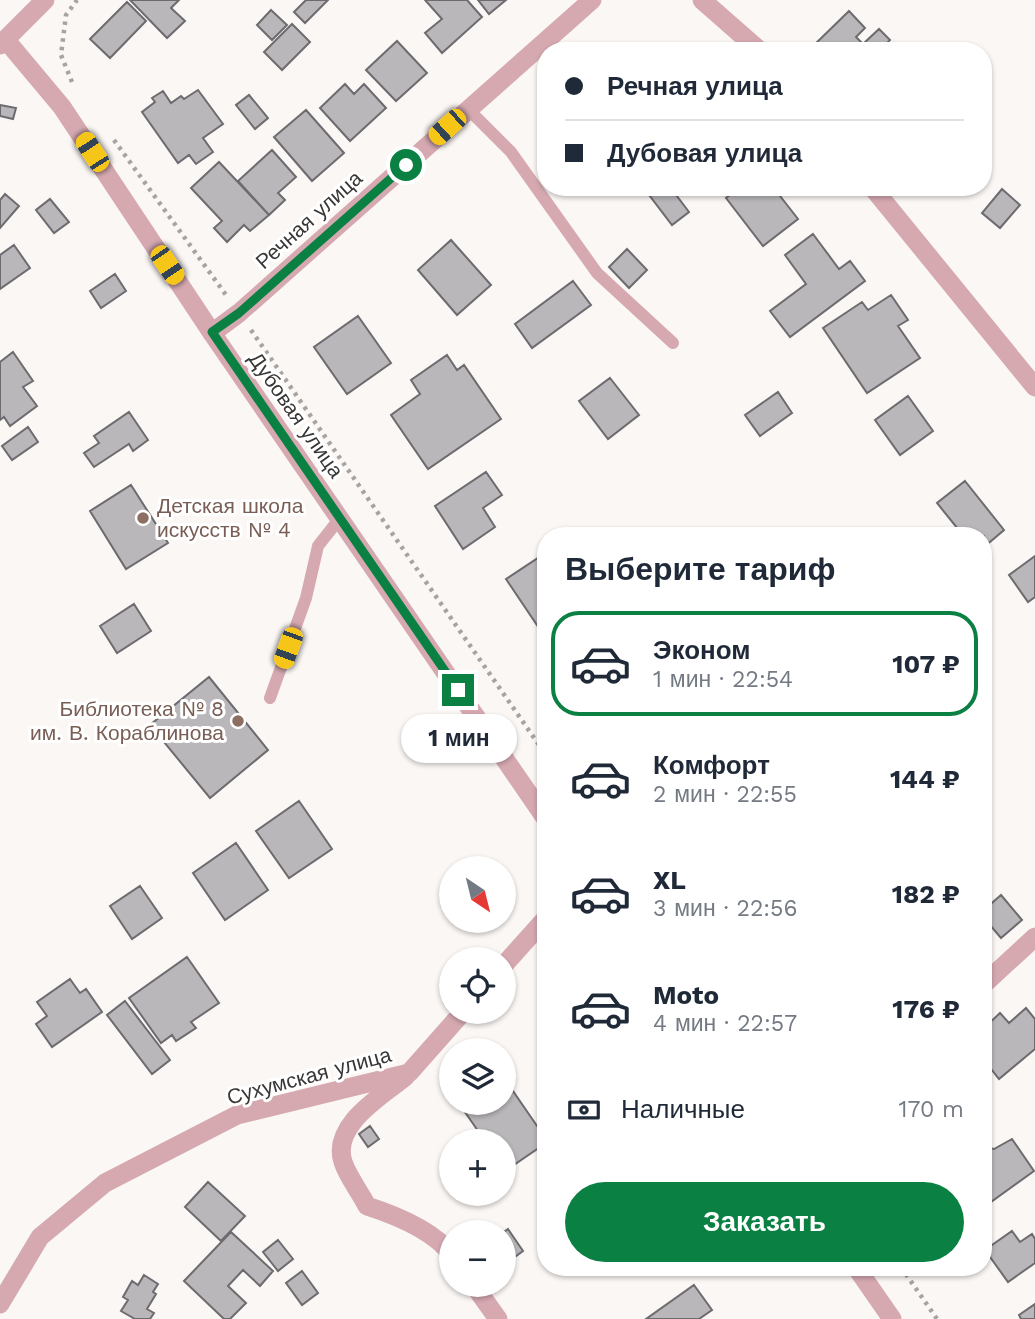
<!DOCTYPE html>
<html lang="ru">
<meta charset="utf-8">
<style>
:root{--surface:#fff;--page:#f6f6f7;--text:#1f2937;--muted:#747a83;--line:#e0e1e3;--accent:#0b8043}
body{margin:0;font-family:"Work Sans",sans-serif;background:var(--page);color:var(--text);height:100vh;display:flex;flex-direction:column;font-size:26px;white-space:nowrap}
*{box-sizing:border-box;margin:0}
p{font-size:23px;color:var(--muted)}
.icon{flex:none;width:38px;height:38px;fill:none;stroke:currentColor;stroke-width:2;stroke-linecap:round;stroke-linejoin:round}
.map{position:relative;flex:1;overflow:hidden}
.details{position:absolute;left:537px;top:527px;width:455px;height:749px;display:flex;flex-direction:column;background:var(--surface);border-radius:28px;box-shadow:0 2px 5px #0004}
.details>*{flex:none}
.guide{position:absolute;left:537px;top:42px;width:455px;height:154px;border-radius:28px;box-shadow:0 2px 5px #0004;display:grid;align-content:center;height:154px;padding:0 28px;background:var(--surface)}
.needle{width:46px;rotate:145deg}
.tools{position:absolute;left:439px;top:856px;display:grid;gap:14px}
.tools a{display:grid;place-items:center;width:77px;height:77px;border-radius:50%;background:var(--surface);box-shadow:0 2px 5px #0004;font-size:35px}
.end{position:absolute;width:32px;height:32px;margin:-16px;border:9px solid #0b8043;background:#fff;box-shadow:0 0 0 4px #fff}
.from{border-radius:50%}
.bubble{position:absolute;height:49px;border-radius:24px;background:var(--surface);box-shadow:0 2px 5px #0004;font-size:23px;font-weight:700;line-height:49px;text-align:center}
.car{position:absolute;width:21px;height:42px;margin:-21px -10px;border-radius:9px;box-shadow:0 0 5px 2px #0007;background:linear-gradient(#f5c518 24%,#345 0 40%,#f5c518 0 76%,#345 0 86%,#f5c518 0)}
.guide b{display:flex;align-items:center;gap:24px;height:66px;font-size:26px}
.guide b+b{border-top:2px solid var(--line)}
.guide i{width:18px;height:18px;background:var(--text)}
ul{padding:0;list-style:none}
li{display:flex;align-items:center;gap:21px;height:105px;margin:0 14px 10px;padding:0 14px;border:4px solid transparent;border-radius:28px}
li div{flex:1}
li b{display:block;font-size:26px}
li em{font-style:normal;font-weight:700}
li.selected{border-color:var(--accent)}
li>.icon{width:63px;height:63px;stroke-width:1.5}
h2{padding:0 28px;font-size:32px;line-height:84px}
.pay{display:flex;align-items:center;gap:18px;height:77px;padding:0 28px;font-size:26px}
.pay p{margin-inline-start:auto}
.cta{display:flex;gap:14px;margin-top:auto;padding:14px 28px}
.cta a{flex:1;height:80px;border-radius:42px;background:var(--accent);color:#fff;font-size:28px;font-weight:700;line-height:80px;text-align:center}
.map>svg:first-child{display:block}
</style>
<div class="map">
<svg width="1035" height="1319" viewBox="0 0 1035 1319">
<rect width="100%" height="100%" fill="#fbf7f4"/>
<path fill="#b9b7ba" stroke="#6d6b6f" stroke-width="2" d="M 130,0 L 179,0 L 171,8 L 185,21 L 167,38 Z
M 306,0 L 328,0 L 305,23 L 294,12 Z
M 425,0 L 467,0 L 482,17 L 442,53 L 425,33 L 442,19 Z
M 478,0 L 506,0 L 489,14 Z
M 127,2 L 146,21 L 110,58 L 90,39 Z
M 271,10 L 287,25 L 272,40 L 257,25 Z
M 849,11 L 865,28 L 856,37 L 863,44 L 879,29 L 890,40 L 879,51 L 811,51 L 810,49 Z
M 292,24 L 310,42 L 282,70 L 264,52 Z
M 397,41 L 427,73 L 396,101 L 366,70 Z
M 345,84 L 354,94 L 364,84 L 386,108 L 350,141 L 320,108 Z
M 198,90 L 223,124 L 203,138 L 213,152 L 196,164 L 189,155 L 178,163 L 142,112 L 155,102 L 152,98 L 163,91 L 171,103 L 181,96 L 184,99 Z
M 249,95 L 268,118 L 255,129 L 236,105 Z
M 0,105 L 16,108 L 13,119 L 0,116 Z
M 306,110 L 344,153 L 312,181 L 274,137 Z
M 272,150 L 296,177 L 278,193 L 285,200 L 269,215 L 238,181 Z
M 219,162 L 269,215 L 250,231 L 244,225 L 227,242 L 214,228 L 222,221 L 191,188 Z
M 643,187 L 670,187 L 689,212 L 672,225 Z
M 740,187 L 773,187 L 798,219 L 763,246 L 726,198 Z
M 1002,189 L 1020,205 L 1000,228 L 982,213 Z
M 5,194 L 19,206 L 0,228 L 0,200 Z
M 50,199 L 69,222 L 54,233 L 36,210 Z
M 813,234 L 839,269 L 850,261 L 865,281 L 790,337 L 770,311 L 806,284 L 785,255 Z
M 451,240 L 491,285 L 457,315 L 418,270 Z
M 14,245 L 30,268 L 0,289 L 0,255 Z
M 627,249 L 647,270 L 629,288 L 609,267 Z
M 115,274 L 126,291 L 101,308 L 90,291 Z
M 573,281 L 591,305 L 532,348 L 515,324 Z
M 891,295 L 908,320 L 898,326 L 920,358 L 867,393 L 823,328 L 862,302 L 868,310 Z
M 358,316 L 391,363 L 347,394 L 314,347 Z
M 13,352 L 33,381 L 23,387 L 37,406 L 10,426 L 4,417 L 0,420 L 0,362 Z
M 447,355 L 457,370 L 464,365 L 501,419 L 428,469 L 391,415 L 420,394 L 411,380 Z
M 610,378 L 639,415 L 608,439 L 579,401 Z
M 778,392 L 792,413 L 760,436 L 745,415 Z
M 908,396 L 933,431 L 900,455 L 875,420 Z
M 129,412 L 148,440 L 133,451 L 129,444 L 94,467 L 84,453 L 99,443 L 94,436 Z
M 28,427 L 38,442 L 12,460 L 2,446 Z
M 486,472 L 502,495 L 483,508 L 495,527 L 463,549 L 435,506 Z
M 965,481 L 1004,530 L 984,547 L 984,536 L 961,536 L 962,534 L 937,503 Z
M 131,485 L 168,543 L 126,569 L 90,511 Z
M 544,554 L 546,557 L 546,632 L 543,634 L 506,579 Z
M 1035,556 L 1035,597 L 1028,602 L 1009,575 Z
M 134,604 L 151,631 L 117,653 L 100,626 Z
M 209,677 L 268,750 L 210,798 L 150,725 Z
M 299,801 L 332,849 L 289,878 L 256,831 Z
M 236,843 L 268,890 L 225,920 L 193,873 Z
M 140,886 L 162,918 L 132,939 L 110,906 Z
M 1001,895 L 1022,920 L 1001,938 L 984,918 L 984,910 Z
M 187,957 L 219,1003 L 191,1022 L 196,1028 L 176,1041 L 172,1035 L 161,1043 L 129,998 Z
M 70,979 L 80,993 L 86,989 L 102,1012 L 52,1047 L 36,1024 L 47,1016 L 37,1002 Z
M 125,1001 L 170,1060 L 152,1074 L 107,1015 Z
M 1026,1008 L 1035,1019 L 1035,1049 L 999,1079 L 984,1060 L 984,1028 L 1000,1013 L 1009,1023 Z
M 504,1078 L 546,1139 L 546,1143 L 505,1171 L 504,1141 L 485,1141 L 458,1102 L 504,1102 Z
M 370,1126 L 379,1139 L 368,1147 L 359,1134 Z
M 1012,1139 L 1034,1171 L 984,1207 L 984,1147 L 994,1149 Z
M 208,1182 L 245,1216 L 221,1241 L 185,1207 Z
M 508,1229 L 523,1251 L 504,1265 L 504,1232 Z
M 1012,1231 L 1020,1242 L 1032,1234 L 1035,1239 L 1035,1263 L 1008,1282 L 985,1250 Z
M 231,1232 L 273,1271 L 260,1286 L 243,1270 L 228,1286 L 246,1303 L 230,1319 L 224,1319 L 184,1281 Z
M 278,1240 L 293,1259 L 278,1271 L 263,1252 Z
M 302,1271 L 318,1293 L 302,1305 L 286,1283 Z
M 144,1275 L 158,1284 L 153,1292 L 156,1294 L 147,1309 L 154,1313 L 150,1319 L 135,1319 L 121,1311 L 128,1300 L 123,1297 L 132,1281 L 138,1285 Z
M 694,1285 L 712,1310 L 699,1319 L 646,1319 Z
M 1035,1304 L 1035,1319 L 1021,1319 L 1019,1315 Z"/>
<g fill="none" stroke-linecap="round" stroke-linejoin="round">
<path stroke="#a6a3a1" stroke-width="4.5" stroke-dasharray="3.5 5" stroke-linecap="butt" d="M 72,82 L 61,55 L 66,15 L 77,0
M 114,140 L 226,295
M 251,330 L 546,755
M 901,1267 L 937,1319"/>
<path stroke="#d6a9b1" stroke-width="12" d="M 468,109 L 511,152 L 597,273 L 673,343
M 270,698 L 306,598 L 318,546 L 340,518"/>
<path stroke="#d6a9b1" stroke-width="19" d="M 702,0 L 760,51
M 872,187 L 1035,387
M 212,333 L 239,313 L 592,0
M 504,965 L 546,918
M 984,984 L 1035,937
M 405,1077 C 382,1096 331,1125 343,1162 C 348,1177 360,1192 367,1206 C 395,1215 434,1231 452,1255
M 473,1284 L 498,1319
M 0,1304 L 40,1237 L 105,1183 L 237,1115 L 409,1073 L 463,1012"/>
<path stroke="#d6a9b1" stroke-width="19" d="M 6,40 L 62,107 L 212,333 L 546,819
M 0,45 L 45,0
M 856,1267 L 892,1319"/>
</g>
<g fill="none" stroke-linecap="round" stroke-linejoin="round">
<path stroke="#0b8043" stroke-width="9" d="M 406,165 L 239,313 L 212,332 L 458,690"/>
</g>
<g fill="#8d6e63" stroke="#fff" stroke-width="2.5">
<circle cx="143" cy="518" r="7"/>
<circle cx="238" cy="721" r="7"/>
</g>
<g text-anchor="middle" stroke-width="6" stroke-linejoin="round" paint-order="stroke">
<g font-size="21" fill="#383736" stroke="#fff">
<text transform="translate(309 220) rotate(-42)" y="7">Речная улица</text>
<text transform="translate(296 415) rotate(55)" y="7">Дубовая улица</text>
<text transform="translate(309 1076) rotate(-15)" y="7">Сухумская улица</text>
</g>
<g font-size="21" fill="#785e54" stroke="#fff" text-anchor="start">
<text x="157" y="513">Детская школа<tspan x="157" dy="24">искусств № 4</tspan></text>
<text x="224" y="716" text-anchor="end">Библиотека № 8<tspan x="224" dy="24">им. В. Кораблинова</tspan></text>
</g>
</g>
</svg>
<div class="tools">
<a><svg class="needle" viewBox="-14 -14 28 28"><path d="M0-13l5 13h-10z" fill="#e53935"/><path d="M0 13l5-13h-10z" fill="#747a83"/></svg></a>
<a><svg class="icon" aria-label="locate" viewBox="0 0 24 24"><circle cx="12" cy="12" r="6"/><path d="M12 2v4M12 18v4M2 12h4M18 12h4"/></svg></a>
<a><svg class="icon" aria-label="layers" viewBox="0 0 24 24"><path d="M12 4l9 5-9 5-9-5zM3 14l9 5 9-5"/></svg></a>
<a>+</a>
<a>−</a>
</div>
<i class="end from" style="left:406px;top:165px"></i>
<i class="end" style="left:458px;top:690px"></i>
<div class="bubble" style="left:401px;top:714px;width:116px">1 мин</div>
<i class="car" style="left:447px;top:127px;rotate:228deg"></i>
<i class="car" style="left:92px;top:152px;rotate:327deg"></i>
<i class="car" style="left:167px;top:265px;rotate:146deg"></i>
<i class="car" style="left:288px;top:648px;rotate:200deg"></i>
<div class="guide">
<b><i class="from"></i>Речная улица</b>
<b><i></i>Дубовая улица</b>
</div>
<section class="details">
<h2>Выберите тариф</h2>
<ul>
<li class="selected"><svg class="icon" aria-label="car" viewBox="0 0 24 24"><path d="M5 17H2v-5l4-1 3-4h7l3 4 3 1v5h-3M9 17h6M6 11h13"/><circle cx="7" cy="17" r="2"/><circle cx="17" cy="17" r="2"/></svg><div><b>Эконом</b><p>1 мин · 22:54</p></div><em>107 ₽</em></li>
<li><svg class="icon" aria-label="car" viewBox="0 0 24 24"><path d="M5 17H2v-5l4-1 3-4h7l3 4 3 1v5h-3M9 17h6M6 11h13"/><circle cx="7" cy="17" r="2"/><circle cx="17" cy="17" r="2"/></svg><div><b>Комфорт</b><p>2 мин · 22:55</p></div><em>144 ₽</em></li>
<li><svg class="icon" aria-label="car" viewBox="0 0 24 24"><path d="M5 17H2v-5l4-1 3-4h7l3 4 3 1v5h-3M9 17h6M6 11h13"/><circle cx="7" cy="17" r="2"/><circle cx="17" cy="17" r="2"/></svg><div><b>XL</b><p>3 мин · 22:56</p></div><em>182 ₽</em></li>
<li><svg class="icon" aria-label="car" viewBox="0 0 24 24"><path d="M5 17H2v-5l4-1 3-4h7l3 4 3 1v5h-3M9 17h6M6 11h13"/><circle cx="7" cy="17" r="2"/><circle cx="17" cy="17" r="2"/></svg><div><b>Moto</b><p>4 мин · 22:57</p></div><em>176 ₽</em></li>
</ul>
<div class="pay"><svg class="icon" aria-label="cash" viewBox="0 0 24 24"><path d="M3 7h18v10H3z"/><circle cx="12" cy="12" r="2"/></svg>Наличные<p>170 m</p></div>
<div class="cta"><a>Заказать</a></div>
</section>
</div>
